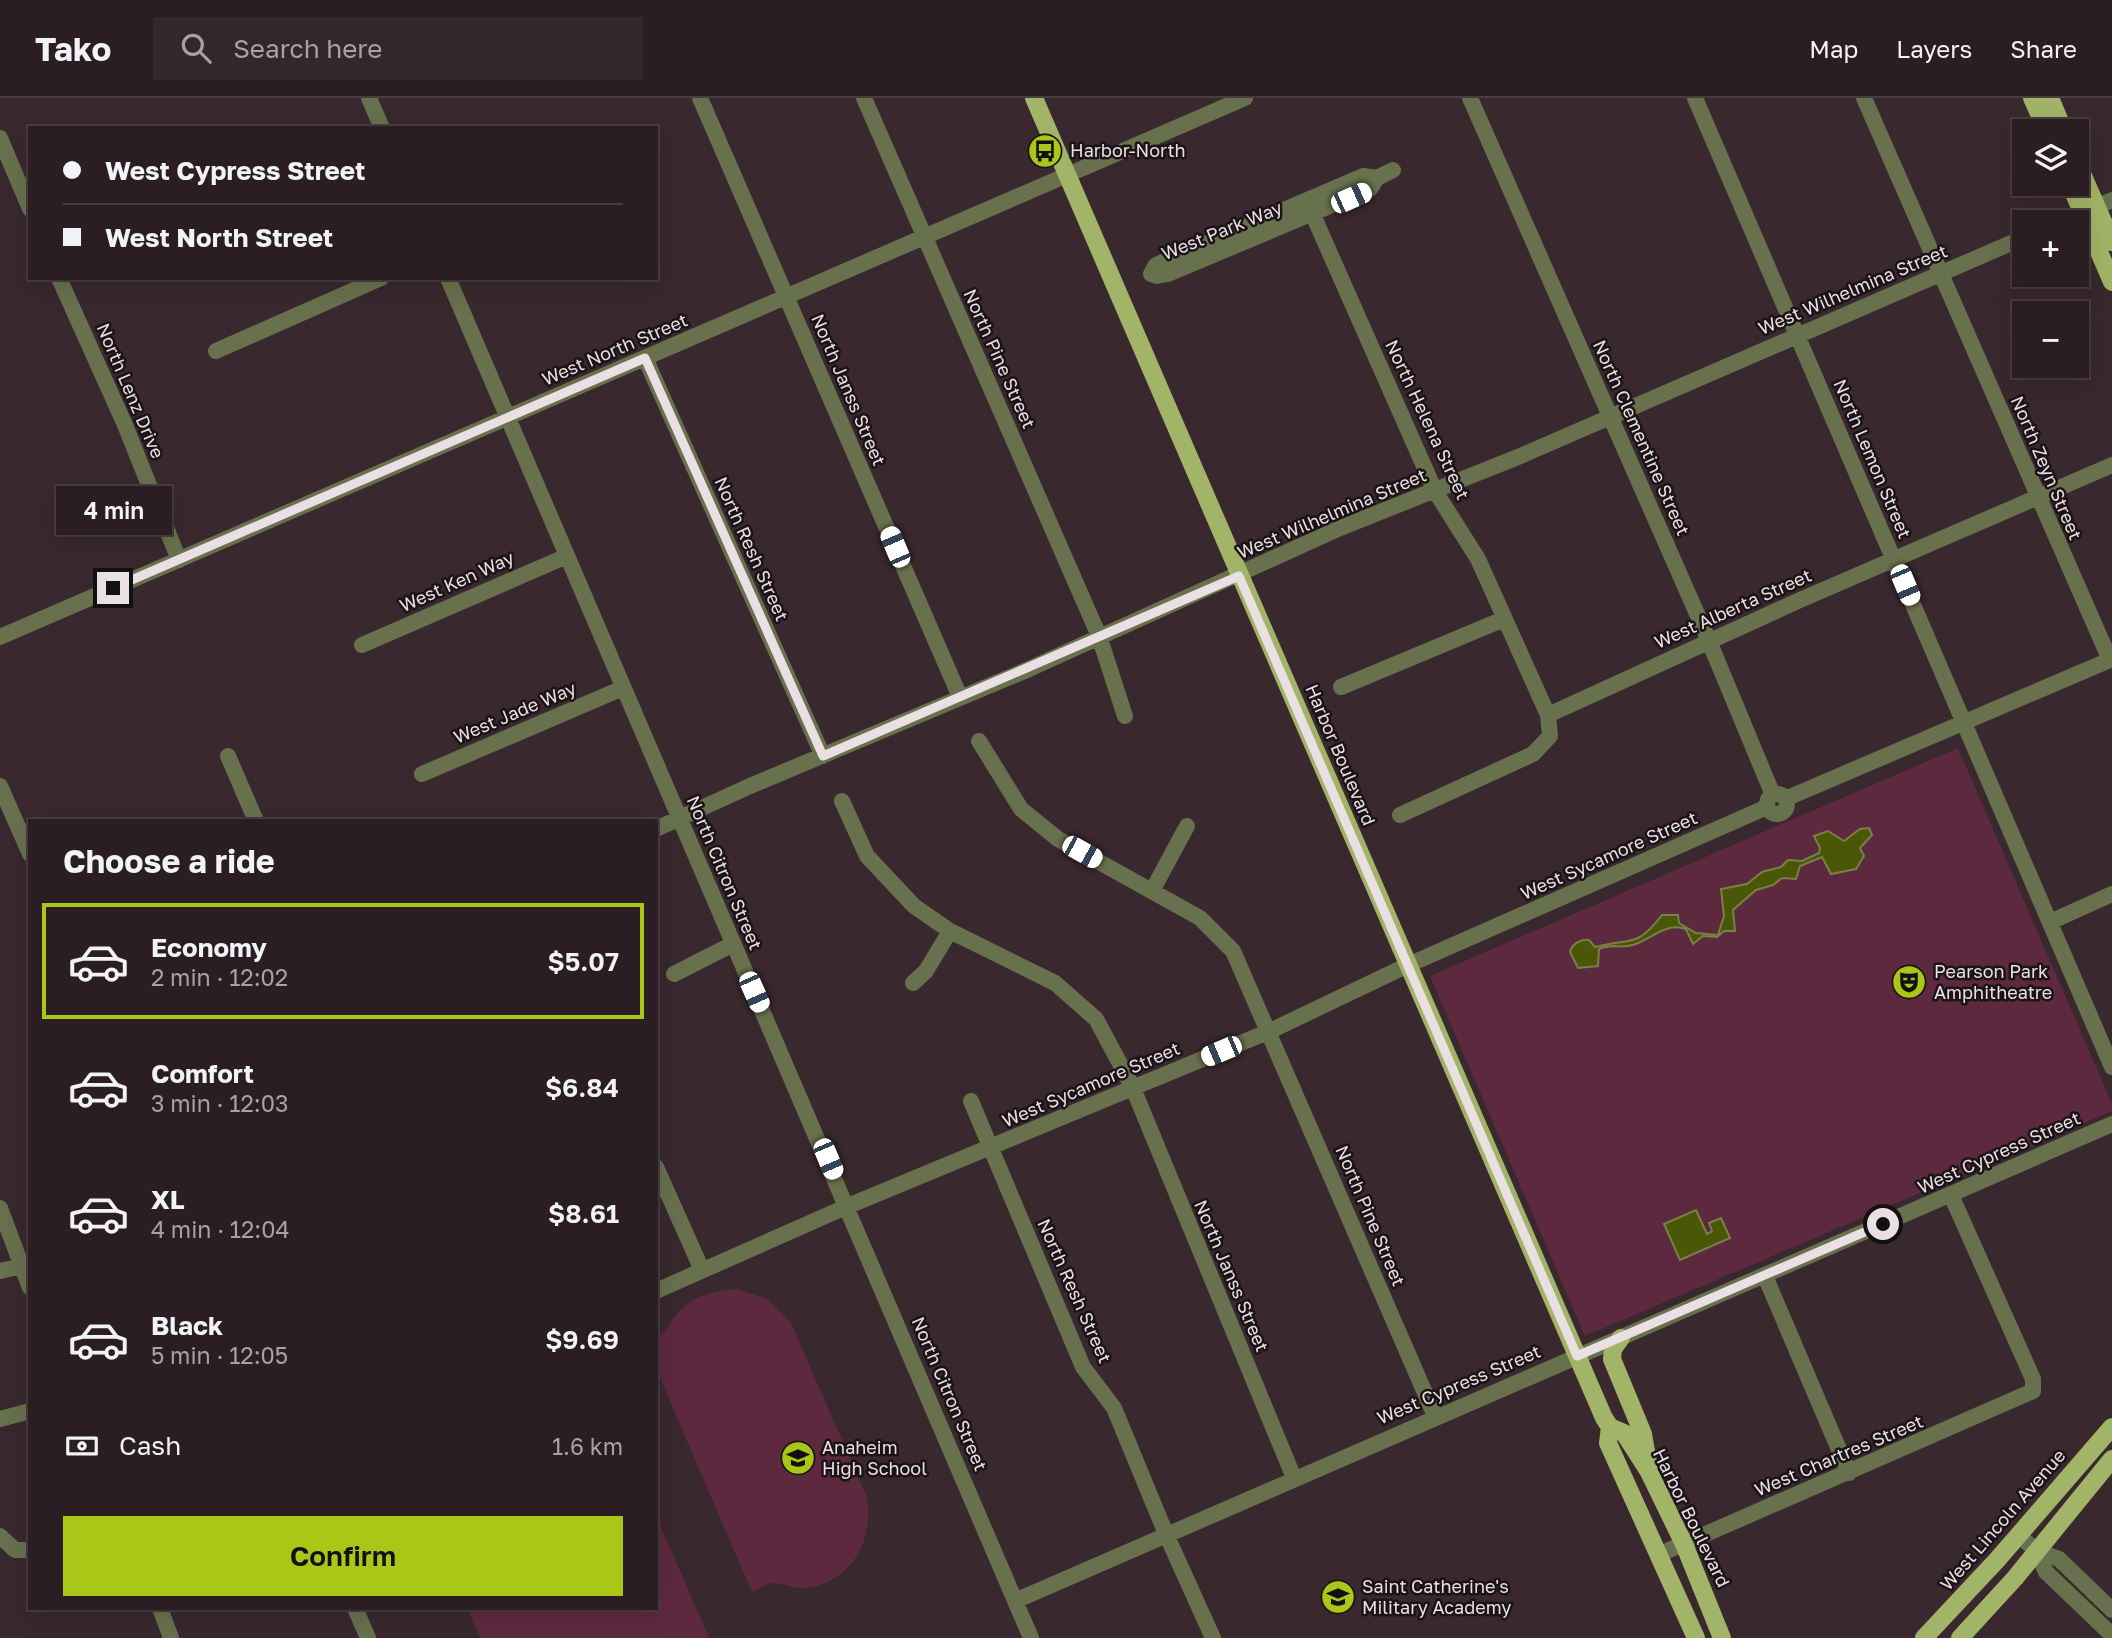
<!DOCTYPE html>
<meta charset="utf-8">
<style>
:root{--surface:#2b1e22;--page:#33272a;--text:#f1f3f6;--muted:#a6a2a5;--line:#473c40;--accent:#aac717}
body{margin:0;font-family:"Golos Text",sans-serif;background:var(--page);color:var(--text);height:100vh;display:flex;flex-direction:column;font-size:26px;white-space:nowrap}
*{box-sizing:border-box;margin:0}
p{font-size:23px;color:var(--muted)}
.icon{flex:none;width:38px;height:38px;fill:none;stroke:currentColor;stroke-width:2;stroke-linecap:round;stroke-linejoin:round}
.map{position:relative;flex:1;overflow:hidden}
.side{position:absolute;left:28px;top:721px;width:630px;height:791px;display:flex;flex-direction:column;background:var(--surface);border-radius:0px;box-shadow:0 7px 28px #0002,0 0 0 2px var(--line)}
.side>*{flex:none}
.guide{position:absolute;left:28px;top:28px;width:630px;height:154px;border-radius:0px;box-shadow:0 7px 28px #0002,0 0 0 2px var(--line);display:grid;align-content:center;height:154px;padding:0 35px;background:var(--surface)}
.fabs{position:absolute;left:2012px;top:21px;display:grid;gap:14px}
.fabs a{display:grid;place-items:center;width:77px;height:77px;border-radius:0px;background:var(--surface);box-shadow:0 7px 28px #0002,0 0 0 2px var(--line);font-size:35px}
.end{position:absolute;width:32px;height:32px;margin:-16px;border:9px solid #eadfe3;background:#111;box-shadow:0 0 0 4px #111}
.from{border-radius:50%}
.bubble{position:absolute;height:49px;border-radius:0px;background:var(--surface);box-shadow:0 7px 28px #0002,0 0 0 2px var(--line);font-size:23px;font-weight:600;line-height:49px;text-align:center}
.car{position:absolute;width:21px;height:42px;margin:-21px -10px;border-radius:9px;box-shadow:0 0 5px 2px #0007;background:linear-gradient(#fff 24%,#345 0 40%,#fff 0 76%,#345 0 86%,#fff 0)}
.guide b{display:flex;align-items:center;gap:24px;height:66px;font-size:26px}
.guide b+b{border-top:2px solid var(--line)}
.guide i{width:18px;height:18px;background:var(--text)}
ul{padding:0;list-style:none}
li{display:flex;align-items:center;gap:21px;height:116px;margin:0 14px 10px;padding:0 21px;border:4px solid transparent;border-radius:0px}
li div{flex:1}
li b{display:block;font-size:26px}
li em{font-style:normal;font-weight:600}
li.selected{border-color:var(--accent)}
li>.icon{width:63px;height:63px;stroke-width:1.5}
h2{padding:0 35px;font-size:32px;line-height:84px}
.pay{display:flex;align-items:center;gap:18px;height:77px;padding:0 35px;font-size:26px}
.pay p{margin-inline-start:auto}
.cta{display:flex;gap:14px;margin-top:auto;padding:14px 35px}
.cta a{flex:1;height:80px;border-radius:0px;background:var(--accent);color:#111;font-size:28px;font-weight:600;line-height:80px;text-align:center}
header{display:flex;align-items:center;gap:42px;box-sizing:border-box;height:98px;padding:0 35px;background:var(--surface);border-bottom:2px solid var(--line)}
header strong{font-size:33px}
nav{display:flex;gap:38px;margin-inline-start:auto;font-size:24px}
.search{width:490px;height:63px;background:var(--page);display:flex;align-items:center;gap:18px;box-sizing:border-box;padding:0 24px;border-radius:0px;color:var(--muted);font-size:26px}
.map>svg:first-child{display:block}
</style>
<header>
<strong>Tako</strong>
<div class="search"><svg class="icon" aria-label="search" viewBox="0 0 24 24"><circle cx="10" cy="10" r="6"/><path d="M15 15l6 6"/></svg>Search here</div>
<nav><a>Map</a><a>Layers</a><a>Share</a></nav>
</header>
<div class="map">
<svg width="2112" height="1540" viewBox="0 0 2112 1540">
<rect width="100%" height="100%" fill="#39282e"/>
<path fill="#5d293f" d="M 1958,650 L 2112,1006 L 2112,1013 L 1585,1238 L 1430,878 Z
M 737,1191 L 767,1201 L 791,1225 L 866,1397 C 876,1440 852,1485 805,1490 C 794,1491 783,1485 772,1485 C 767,1485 758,1491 752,1494 L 656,1271 L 656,1239 C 666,1235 668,1227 675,1218 C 690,1199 713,1192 737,1191 Z
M 656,1417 L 709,1540 L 480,1540 L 467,1510 L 656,1510 Z"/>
<path fill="#495707" stroke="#798049" stroke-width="2" d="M 1869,730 L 1872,737 L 1860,750 L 1864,758 L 1856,771 L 1831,776 L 1822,759 L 1800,768 L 1796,781 L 1782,780 L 1773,787 L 1756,792 L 1733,812 L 1735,833 L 1724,833 L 1717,839 L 1703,838 L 1693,846 L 1686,831 C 1665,824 1652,841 1633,847 C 1621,851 1611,845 1599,851 L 1598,868 L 1578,870 L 1570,854 C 1572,846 1580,841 1589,842 L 1595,849 C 1632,839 1636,851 1662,817 L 1678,817 L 1679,825 L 1696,835 L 1718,837 L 1724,818 L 1721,791 L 1747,786 L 1762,774 L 1781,769 L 1788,762 L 1802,763 L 1819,755 L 1820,750 L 1814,738 L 1828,733 L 1844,743 L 1860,731 Z
M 1696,1112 L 1707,1136 L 1712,1133 L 1709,1125 L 1721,1120 L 1730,1140 L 1680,1162 L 1664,1126 Z"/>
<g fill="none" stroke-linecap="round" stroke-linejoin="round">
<path stroke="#68714d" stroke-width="16" d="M 369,0 L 382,30
M 700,0 L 960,599
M 864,0 L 1099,538 L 1125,618
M 1470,0 L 1709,543 L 1773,697
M 1695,0 L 2112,969
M 1864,0 L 2110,562
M 0,40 L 30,111
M 1377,80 L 1363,78 L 1156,167 L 1151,176 L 1157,178 L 1168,176 L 1370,91 L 1377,80 L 1393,72
M 1313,117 L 1435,393 L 1478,461 L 1548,617
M 2060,124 L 2112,102
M 59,180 L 125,327 L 179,462
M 448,180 L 1031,1540
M 216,253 L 381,180
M 645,260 L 823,658
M 0,539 L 1245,0
M 362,547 L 567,458
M 1341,589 L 1504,521
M 979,643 L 1021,711 L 1058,741 L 1200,820 L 1233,853 L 1435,1318
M 228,658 L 256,723
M 422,676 L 623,590
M 0,688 L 30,756
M1767 706a10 10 0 1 1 20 0a10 10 0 1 1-20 0Z
M 1785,701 L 2112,561
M 842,703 L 867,758 L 914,808 L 950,833 L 1055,885 L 1096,921 L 1133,990 L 1294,1380
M 1400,717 L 1533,656 L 1550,638 L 1548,617 L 1800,502 L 2112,367
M 656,731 L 750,688 L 1029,571 L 1340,430 L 1518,359 L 2025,139
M 1152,793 L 1187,728
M 2050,824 L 2112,796
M 674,876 L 733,846
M 913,885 L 926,873 L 950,833
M 971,1003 L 1083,1269 L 1114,1310 L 1166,1436 L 1213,1540
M 656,1069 L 702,1172
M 0,1110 L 30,1190
M 0,1173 L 30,1166
M 1765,1178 L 1849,1375
M 656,1193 L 848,1108 L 1270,933 L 1408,867 L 1767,709
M 0,1321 L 30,1313
M 2018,1437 L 2037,1453 L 2059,1461 L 2112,1512
M 0,1438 L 15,1452 L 30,1452
M 2037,1453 L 2046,1474 L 2112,1537
M 1660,1456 L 2033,1293 L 2033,1281 L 1951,1097
M 1015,1503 L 2112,1026
M 160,1510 L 171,1540
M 355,1510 L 368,1540"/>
<path stroke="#a2b467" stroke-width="18" d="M 1034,0 L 1604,1320 L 1610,1329 L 1624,1335 L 1649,1374 L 1684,1446 L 1722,1540
M 2032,0 L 2047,33
M 2050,0 L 2064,33
M 2077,64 L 2112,144
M 2070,86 L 2112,184
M 1621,1240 L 1613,1251 L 1612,1261 L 1643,1336 L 1649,1370
M 1610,1329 L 1608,1345 L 1696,1540
M 1924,1540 L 1997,1462 L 2112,1329
M 1960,1540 L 2015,1480 L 2112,1361"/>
</g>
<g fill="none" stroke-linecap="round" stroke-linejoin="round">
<path stroke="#eadfe3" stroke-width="9" d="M 113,490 L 645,260 L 823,658 L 1239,478 L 1577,1258 L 1883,1126"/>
</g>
<defs>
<g id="bus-disc" transform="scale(1.75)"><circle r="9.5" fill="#aac717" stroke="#1b1316"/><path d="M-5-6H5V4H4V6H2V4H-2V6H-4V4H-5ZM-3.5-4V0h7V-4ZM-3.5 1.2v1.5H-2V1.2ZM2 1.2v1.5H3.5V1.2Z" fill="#111"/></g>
<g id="theatre-disc" transform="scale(1.75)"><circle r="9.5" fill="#aac717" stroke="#1b1316"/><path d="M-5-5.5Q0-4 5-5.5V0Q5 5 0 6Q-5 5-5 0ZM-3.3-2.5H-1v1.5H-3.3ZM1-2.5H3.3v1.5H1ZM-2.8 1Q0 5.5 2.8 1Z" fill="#111"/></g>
<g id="school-disc" transform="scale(1.75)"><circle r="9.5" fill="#aac717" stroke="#1b1316"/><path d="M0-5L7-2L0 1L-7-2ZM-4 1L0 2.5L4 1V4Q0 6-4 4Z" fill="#111"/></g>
</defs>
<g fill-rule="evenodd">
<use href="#bus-disc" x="1045" y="53"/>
<use href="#theatre-disc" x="1909" y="884"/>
<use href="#school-disc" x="798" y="1360"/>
<use href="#school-disc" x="1338" y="1499"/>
</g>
<g text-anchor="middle" stroke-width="5" stroke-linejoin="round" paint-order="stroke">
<g font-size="18" fill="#eadfe3" stroke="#1b1316" text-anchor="start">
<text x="1070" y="59">Harbor-North</text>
<text x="1934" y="880">Pearson Park<tspan x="1934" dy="21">Amphitheatre</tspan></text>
<text x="822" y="1356">Anaheim<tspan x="822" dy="21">High School</tspan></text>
<text x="1362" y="1495">Saint Catherine's<tspan x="1362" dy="21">Military Academy</tspan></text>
</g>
<g font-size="18" fill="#eadfe3" stroke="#1b1316">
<text transform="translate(1222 133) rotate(-22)" y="6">West Park Way</text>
<text transform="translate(1853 192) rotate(-23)" y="6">West Wilhelmina Street</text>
<text transform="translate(615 252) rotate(-23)" y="6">West North Street</text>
<text transform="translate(999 261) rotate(66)" y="6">North Pine Street</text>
<text transform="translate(848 292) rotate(67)" y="6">North Janss Street</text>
<text transform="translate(130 293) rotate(67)" y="6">North Lenz Drive</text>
<text transform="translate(1427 322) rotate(65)" y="6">North Helena Street</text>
<text transform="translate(1641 340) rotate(66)" y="6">North Clementine Street</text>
<text transform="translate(1872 361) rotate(67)" y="6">North Lemon Street</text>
<text transform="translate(2046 370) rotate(67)" y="6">North Zeyn Street</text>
<text transform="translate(1332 416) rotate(-23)" y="6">West Wilhelmina Street</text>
<text transform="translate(751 451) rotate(66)" y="6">North Resh Street</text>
<text transform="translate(457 484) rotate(-24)" y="6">West Ken Way</text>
<text transform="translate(1733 511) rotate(-24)" y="6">West Alberta Street</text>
<text transform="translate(515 615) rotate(-23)" y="6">West Jade Way</text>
<text transform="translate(1340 657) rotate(67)" y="6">Harbor Boulevard</text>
<text transform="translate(1609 758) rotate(-24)" y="6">West Sycamore Street</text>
<text transform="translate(724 775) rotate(67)" y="6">North Citron Street</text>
<text transform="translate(1091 987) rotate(-23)" y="6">West Sycamore Street</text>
<text transform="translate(1999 1055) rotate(-24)" y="6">West Cypress Street</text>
<text transform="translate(1370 1118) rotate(67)" y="6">North Pine Street</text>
<text transform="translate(1231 1178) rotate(67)" y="6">North Janss Street</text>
<text transform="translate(1074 1193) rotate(66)" y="6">North Resh Street</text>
<text transform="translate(1459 1287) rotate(-23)" y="6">West Cypress Street</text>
<text transform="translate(949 1296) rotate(67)" y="6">North Citron Street</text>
<text transform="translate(1839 1358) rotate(-23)" y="6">West Chartres Street</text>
<text transform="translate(1691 1420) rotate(64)" y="6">Harbor Boulevard</text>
<text transform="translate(2003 1422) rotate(-49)" y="6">West Lincoln Avenue</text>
</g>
</g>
</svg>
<div class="fabs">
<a><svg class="icon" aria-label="layers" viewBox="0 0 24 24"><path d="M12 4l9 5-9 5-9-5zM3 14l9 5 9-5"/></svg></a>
<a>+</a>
<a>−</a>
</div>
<i class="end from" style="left:1883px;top:1126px"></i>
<i class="end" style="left:113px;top:490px"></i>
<div class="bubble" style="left:56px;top:388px;width:116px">4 min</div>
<i class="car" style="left:1351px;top:100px;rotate:66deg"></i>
<i class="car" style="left:895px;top:449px;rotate:337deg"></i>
<i class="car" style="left:1905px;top:487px;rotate:157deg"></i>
<i class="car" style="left:1082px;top:754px;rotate:119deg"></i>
<i class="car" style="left:754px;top:894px;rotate:156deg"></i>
<i class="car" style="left:1221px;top:953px;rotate:247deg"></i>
<i class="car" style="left:828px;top:1061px;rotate:157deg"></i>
<div class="guide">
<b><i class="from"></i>West Cypress Street</b>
<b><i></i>West North Street</b>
</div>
<section class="side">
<h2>Choose a ride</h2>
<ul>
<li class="selected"><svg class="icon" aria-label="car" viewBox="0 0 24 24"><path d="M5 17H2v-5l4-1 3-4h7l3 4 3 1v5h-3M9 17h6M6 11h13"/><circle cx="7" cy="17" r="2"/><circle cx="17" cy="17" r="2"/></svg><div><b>Economy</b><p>2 min · 12:02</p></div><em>$5.07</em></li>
<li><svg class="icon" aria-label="car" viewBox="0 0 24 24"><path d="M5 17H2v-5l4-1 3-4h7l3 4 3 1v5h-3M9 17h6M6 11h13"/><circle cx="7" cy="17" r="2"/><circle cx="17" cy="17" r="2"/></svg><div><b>Comfort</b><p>3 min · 12:03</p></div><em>$6.84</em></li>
<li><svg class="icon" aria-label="car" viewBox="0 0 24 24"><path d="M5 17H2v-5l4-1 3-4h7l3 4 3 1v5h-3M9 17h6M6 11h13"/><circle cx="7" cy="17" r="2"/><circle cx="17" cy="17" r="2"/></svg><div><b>XL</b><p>4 min · 12:04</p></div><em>$8.61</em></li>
<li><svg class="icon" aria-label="car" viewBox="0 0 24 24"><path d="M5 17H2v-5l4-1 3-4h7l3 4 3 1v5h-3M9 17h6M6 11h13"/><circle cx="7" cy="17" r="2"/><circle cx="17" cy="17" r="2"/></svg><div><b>Black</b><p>5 min · 12:05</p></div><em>$9.69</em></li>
</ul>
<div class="pay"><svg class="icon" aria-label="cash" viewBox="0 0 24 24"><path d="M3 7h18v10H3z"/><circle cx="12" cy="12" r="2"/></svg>Cash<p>1.6 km</p></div>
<div class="cta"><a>Confirm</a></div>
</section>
</div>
